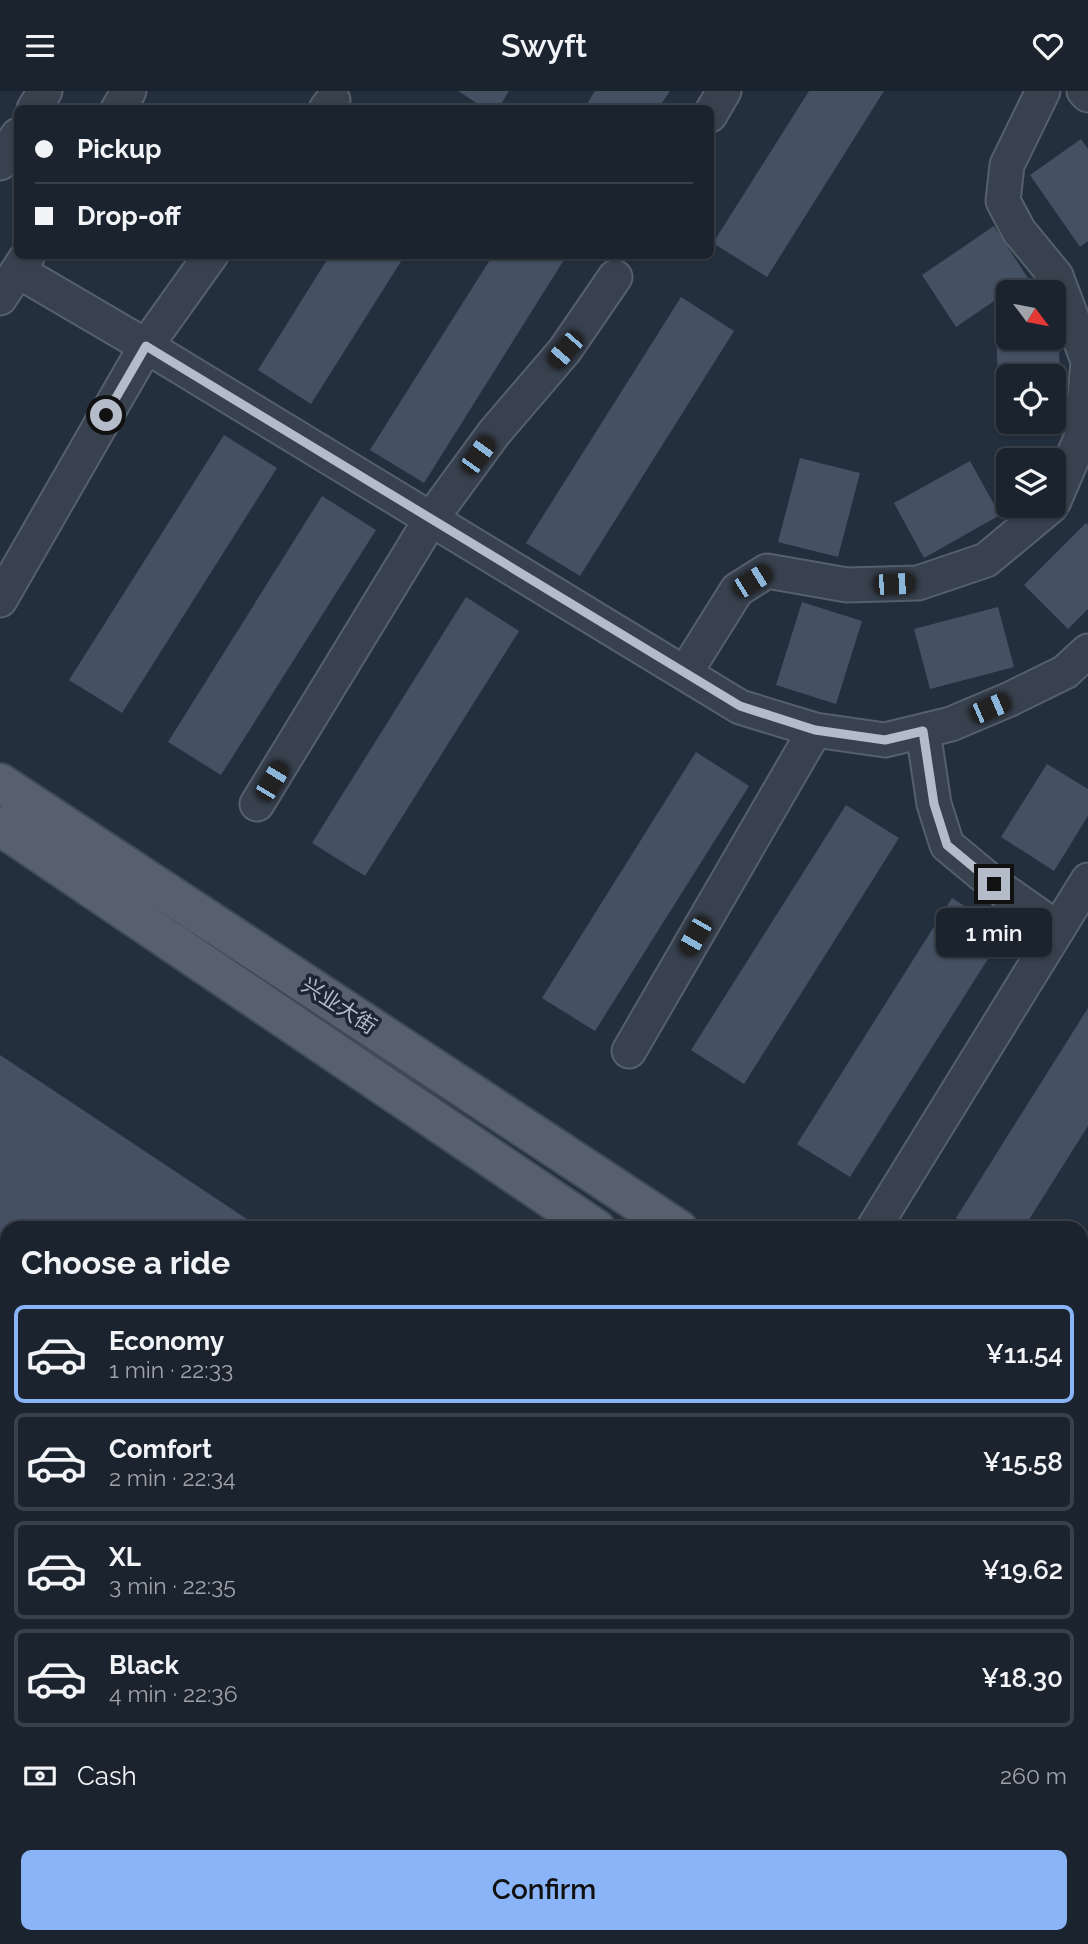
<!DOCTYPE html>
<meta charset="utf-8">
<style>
:root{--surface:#1b232e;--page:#282f3a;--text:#f1f3f6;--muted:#a0a4aa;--line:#39404a;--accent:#8ab4f8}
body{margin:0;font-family:Raleway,"Noto Sans SC",sans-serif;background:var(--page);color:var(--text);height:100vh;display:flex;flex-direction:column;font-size:26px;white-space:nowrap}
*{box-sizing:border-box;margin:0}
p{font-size:23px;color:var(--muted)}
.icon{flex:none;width:38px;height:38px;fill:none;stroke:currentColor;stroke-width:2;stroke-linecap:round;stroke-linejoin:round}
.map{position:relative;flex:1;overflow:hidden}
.drawer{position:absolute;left:0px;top:1130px;width:1088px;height:723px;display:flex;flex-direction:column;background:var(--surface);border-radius:21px 21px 0 0;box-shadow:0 2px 5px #0004,0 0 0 2px var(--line)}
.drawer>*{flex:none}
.top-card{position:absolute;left:14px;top:14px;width:700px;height:154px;border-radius:10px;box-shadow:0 2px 5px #0004,0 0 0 2px var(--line);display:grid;align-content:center;height:154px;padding:0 21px;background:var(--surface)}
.needle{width:46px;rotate:122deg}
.buttons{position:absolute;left:996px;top:189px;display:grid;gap:14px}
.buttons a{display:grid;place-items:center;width:70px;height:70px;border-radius:10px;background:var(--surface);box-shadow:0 2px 5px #0004,0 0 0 2px var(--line);font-size:35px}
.end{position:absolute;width:32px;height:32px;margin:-16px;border:9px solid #b4bcc9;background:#111;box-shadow:0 0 0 4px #111}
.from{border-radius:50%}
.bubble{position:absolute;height:49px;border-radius:10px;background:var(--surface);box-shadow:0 2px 5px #0004,0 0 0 2px var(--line);font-size:23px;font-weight:600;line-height:49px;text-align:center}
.car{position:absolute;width:21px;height:42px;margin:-21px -10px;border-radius:9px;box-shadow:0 0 5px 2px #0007;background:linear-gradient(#222 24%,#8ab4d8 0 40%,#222 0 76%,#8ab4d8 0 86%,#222 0)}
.top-card b{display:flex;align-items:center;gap:24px;height:66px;font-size:26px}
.top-card b+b{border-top:2px solid var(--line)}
.top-card i{width:18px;height:18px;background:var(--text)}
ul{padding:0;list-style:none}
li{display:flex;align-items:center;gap:21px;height:98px;margin:0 14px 10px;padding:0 7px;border:4px solid var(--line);border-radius:10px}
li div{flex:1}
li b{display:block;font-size:26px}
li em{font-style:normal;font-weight:600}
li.active{border-color:var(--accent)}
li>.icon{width:63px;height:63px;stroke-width:1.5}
h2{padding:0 21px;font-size:32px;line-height:84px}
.pay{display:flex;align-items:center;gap:18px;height:77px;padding:0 21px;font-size:26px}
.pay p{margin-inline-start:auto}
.cta{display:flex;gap:14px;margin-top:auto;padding:14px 21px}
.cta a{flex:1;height:80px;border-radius:10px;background:var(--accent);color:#111;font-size:28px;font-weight:600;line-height:80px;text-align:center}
header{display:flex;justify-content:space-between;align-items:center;height:91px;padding:0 21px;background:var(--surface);font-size:32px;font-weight:600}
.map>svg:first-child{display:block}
</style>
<header><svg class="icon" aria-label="menu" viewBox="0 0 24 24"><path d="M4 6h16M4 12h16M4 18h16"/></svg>Swyft<svg class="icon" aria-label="heart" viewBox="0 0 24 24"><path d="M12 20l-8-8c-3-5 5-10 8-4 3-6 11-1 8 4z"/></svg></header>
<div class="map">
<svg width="1088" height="1853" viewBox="0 0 1088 1853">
<rect width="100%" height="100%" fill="#242f3e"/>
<path fill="#455162" d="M 458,0 L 509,0 L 498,18 L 486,18 Z
M 595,0 L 670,0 L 658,18 L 584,18 Z
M 809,0 L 884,0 L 767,186 L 713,152 Z
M 1081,48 L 1088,58 L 1088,150 L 1080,156 L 1030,84 Z
M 994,135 L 1028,187 L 956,236 L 922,184 Z
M 330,164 L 405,164 L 311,313 L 258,279 Z
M 493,164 L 567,164 L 424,392 L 370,359 Z
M 681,206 L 734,240 L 580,485 L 526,452 Z
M 1058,239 L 1062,326 L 1054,327 L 1054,285 L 1008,285 L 1008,329 L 1000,329 L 996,243 L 1008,242 L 1008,247 L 1054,247 L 1054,240 Z
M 224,344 L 277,377 L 122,622 L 69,589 Z
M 800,367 L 860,382 L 838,466 L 778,451 Z
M 970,370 L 1000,424 L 924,467 L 894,412 Z
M 322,405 L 376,439 L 221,684 L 168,651 Z
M 1086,432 L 1088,434 L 1088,518 L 1068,538 L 1024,494 Z
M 466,506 L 519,540 L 365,785 L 312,752 Z
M 802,511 L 862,530 L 836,613 L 776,594 Z
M 998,516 L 1014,576 L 930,598 L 914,538 Z
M 696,661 L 749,695 L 595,940 L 542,907 Z
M 1047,673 L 1088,698 L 1088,725 L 1054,780 L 1001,746 Z
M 846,714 L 899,747 L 744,993 L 691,959 Z
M 952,807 L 1005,841 L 850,1086 L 797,1053 Z
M 1088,917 L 1088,1035 L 1023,1138 L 972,1138 L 956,1127 Z
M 0,964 L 262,1138 L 7,1138 L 7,1279 L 0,1275 Z
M 7,1298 L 7,1581 L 0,1577 L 0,1309 Z
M 7,1654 L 7,1775 L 0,1786 L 0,1665 Z
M 1082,1729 L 1088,1733 L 1088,1783 L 1082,1779 Z
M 110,1846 L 186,1846 L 181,1853 L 105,1853 Z
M 325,1846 L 376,1846 L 387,1853 L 321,1853 Z
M 522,1846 L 586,1846 L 582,1853 L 532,1853 Z
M 886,1846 L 928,1846 L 924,1853 L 882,1853 Z"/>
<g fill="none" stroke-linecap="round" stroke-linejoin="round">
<g stroke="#565f6c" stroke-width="37">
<path id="minor" d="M 1043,0 L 1007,74 L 1003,110 L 1019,140 L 1056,185 L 1088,270
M 1084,0 L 1088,4
M 34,18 L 45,0
M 118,18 L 129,0
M 326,18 L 333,9
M 710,24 L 724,0
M 0,72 L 18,44
M 18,180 L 146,255 L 740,616 L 815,639 L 885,649 L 951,633 L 1010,608 L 1065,581 L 1088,560
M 0,207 L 28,164
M 1054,410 L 1081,347 L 1088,272
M 0,509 L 146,255 L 211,164
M 685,582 L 737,499 L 767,480 L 847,494 L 918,492 L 986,469 L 1051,415
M 923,640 L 934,713 L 947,754 L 994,793 L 1058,838
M 257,713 L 431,428 L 494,342 L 565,259 L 615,186
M 629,960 L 815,639
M 873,1138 L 1088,789
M 1082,1216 L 1088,1205
M 1082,1298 L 1088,1289
M 0,1593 L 7,1597
M 415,1846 L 426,1853
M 8,1853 L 12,1846
M 231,1853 L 235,1846
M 683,1853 L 687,1846
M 728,1853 L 732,1846"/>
</g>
<g stroke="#414a57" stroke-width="42">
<path id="major" d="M 0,692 L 678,1138
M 0,735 L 596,1138
M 1082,1403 L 1088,1407
M 1082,1465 L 1088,1469"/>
</g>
<use href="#minor" stroke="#38414e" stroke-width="33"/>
<use href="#major" stroke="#56606e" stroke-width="38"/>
</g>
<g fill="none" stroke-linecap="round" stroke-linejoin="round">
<path stroke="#b4bcc9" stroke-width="9" d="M 106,324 L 146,255 L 740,615 L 815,639 L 885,649 L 923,640 L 934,713 L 947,754 L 994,793"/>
</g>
<g text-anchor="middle" stroke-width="7" stroke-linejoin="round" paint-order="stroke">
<g font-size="21" fill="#b4bcc9" stroke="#1d2633">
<text transform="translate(339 915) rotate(33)" y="7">兴业大街</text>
</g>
</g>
</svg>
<div class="buttons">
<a><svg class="needle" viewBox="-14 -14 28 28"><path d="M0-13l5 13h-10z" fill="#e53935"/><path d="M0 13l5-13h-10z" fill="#a0a4aa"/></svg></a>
<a><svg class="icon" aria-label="locate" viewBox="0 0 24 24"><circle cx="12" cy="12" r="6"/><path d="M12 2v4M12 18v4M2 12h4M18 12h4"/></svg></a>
<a><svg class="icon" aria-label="layers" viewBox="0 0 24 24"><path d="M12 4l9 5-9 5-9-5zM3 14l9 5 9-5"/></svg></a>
</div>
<i class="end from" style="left:106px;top:324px"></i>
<i class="end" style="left:994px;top:793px"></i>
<div class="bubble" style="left:936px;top:817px;width:116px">1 min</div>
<i class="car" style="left:565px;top:259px;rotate:221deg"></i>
<i class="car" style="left:478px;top:364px;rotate:36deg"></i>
<i class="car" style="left:752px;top:490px;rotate:58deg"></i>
<i class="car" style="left:894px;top:493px;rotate:88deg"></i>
<i class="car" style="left:990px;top:617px;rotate:67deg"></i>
<i class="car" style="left:272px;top:690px;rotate:31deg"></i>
<i class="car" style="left:695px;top:845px;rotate:210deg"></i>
<div class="top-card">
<b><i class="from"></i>Pickup</b>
<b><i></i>Drop-off</b>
</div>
<section class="drawer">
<h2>Choose a ride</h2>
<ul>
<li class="active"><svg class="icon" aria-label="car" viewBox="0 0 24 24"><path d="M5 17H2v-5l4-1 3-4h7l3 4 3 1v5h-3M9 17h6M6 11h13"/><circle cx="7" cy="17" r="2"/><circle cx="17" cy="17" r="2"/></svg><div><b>Economy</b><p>1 min · 22:33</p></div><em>¥11.54</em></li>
<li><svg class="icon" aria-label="car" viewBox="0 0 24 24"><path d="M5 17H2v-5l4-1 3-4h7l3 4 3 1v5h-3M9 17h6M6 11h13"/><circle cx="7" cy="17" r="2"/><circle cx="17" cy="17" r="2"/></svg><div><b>Comfort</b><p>2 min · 22:34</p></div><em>¥15.58</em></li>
<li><svg class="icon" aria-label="car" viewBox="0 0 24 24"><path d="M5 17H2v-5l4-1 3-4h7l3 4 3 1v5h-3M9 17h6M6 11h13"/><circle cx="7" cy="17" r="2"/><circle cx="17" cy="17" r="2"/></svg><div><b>XL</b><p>3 min · 22:35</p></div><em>¥19.62</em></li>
<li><svg class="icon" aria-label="car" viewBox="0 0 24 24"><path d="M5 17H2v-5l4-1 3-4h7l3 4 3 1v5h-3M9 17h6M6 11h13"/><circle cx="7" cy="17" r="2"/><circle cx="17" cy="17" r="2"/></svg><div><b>Black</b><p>4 min · 22:36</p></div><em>¥18.30</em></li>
</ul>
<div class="pay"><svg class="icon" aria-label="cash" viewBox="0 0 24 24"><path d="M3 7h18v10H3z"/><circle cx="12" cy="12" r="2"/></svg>Cash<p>260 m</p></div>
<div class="cta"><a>Confirm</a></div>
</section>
</div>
